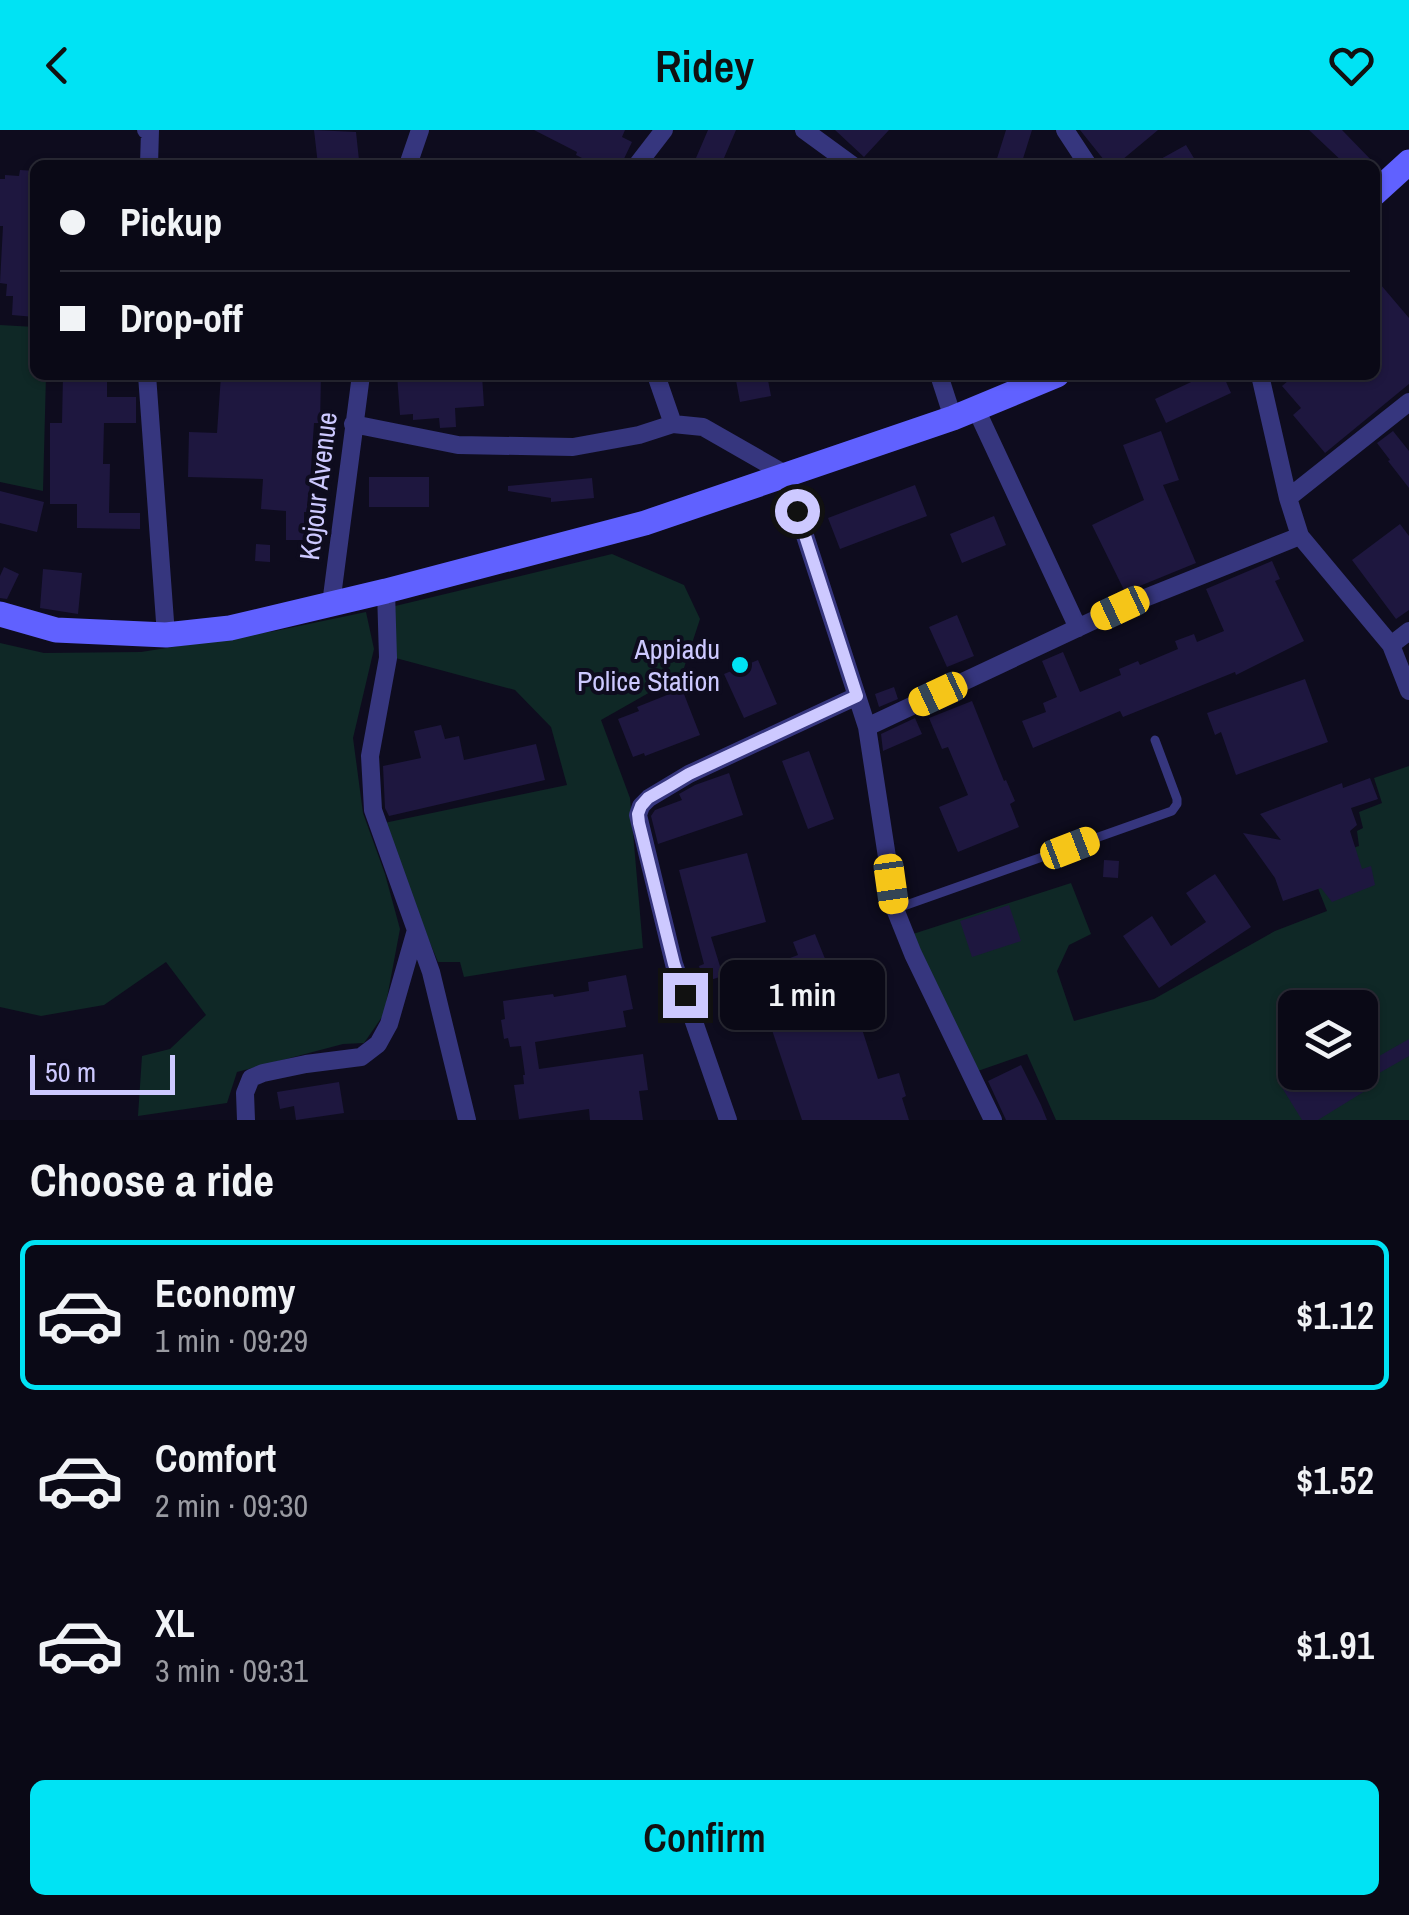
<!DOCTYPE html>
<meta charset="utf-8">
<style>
:root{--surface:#0a0916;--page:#13121f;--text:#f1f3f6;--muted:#999aa1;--line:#2a2a35;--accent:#00e3f4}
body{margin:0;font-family:"Archivo Narrow",sans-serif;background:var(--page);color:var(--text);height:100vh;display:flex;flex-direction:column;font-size:38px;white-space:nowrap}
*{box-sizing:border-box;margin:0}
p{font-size:32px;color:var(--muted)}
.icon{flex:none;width:55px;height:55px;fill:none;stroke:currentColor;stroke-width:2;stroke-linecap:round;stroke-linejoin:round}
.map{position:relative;height:990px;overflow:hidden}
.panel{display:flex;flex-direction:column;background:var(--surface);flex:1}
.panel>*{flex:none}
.hud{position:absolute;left:30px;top:30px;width:1350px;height:220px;border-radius:15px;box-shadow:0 2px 8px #0004,0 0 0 2px var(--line);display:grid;align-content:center;height:220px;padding:0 30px;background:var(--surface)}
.controls{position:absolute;left:1278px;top:860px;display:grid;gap:20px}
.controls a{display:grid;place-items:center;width:100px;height:100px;border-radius:15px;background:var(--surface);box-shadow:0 2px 8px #0004,0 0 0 2px var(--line);font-size:50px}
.scale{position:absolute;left:30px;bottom:25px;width:145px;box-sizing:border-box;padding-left:10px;border:5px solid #cdc9ff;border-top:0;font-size:28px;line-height:35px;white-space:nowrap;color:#cdc9ff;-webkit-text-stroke:8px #0e0c1e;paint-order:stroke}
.end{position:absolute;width:45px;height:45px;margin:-22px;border:12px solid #cdc9ff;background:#111;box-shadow:0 0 0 5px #111}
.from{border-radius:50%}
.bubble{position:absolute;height:70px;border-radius:15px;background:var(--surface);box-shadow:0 2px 8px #0004,0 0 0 2px var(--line);font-size:32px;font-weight:600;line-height:70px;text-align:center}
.car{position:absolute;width:30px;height:60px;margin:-30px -15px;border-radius:12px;box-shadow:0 0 8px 2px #0007;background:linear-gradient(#f5c518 24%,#345 0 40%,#f5c518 0 76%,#345 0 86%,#f5c518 0)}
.hud b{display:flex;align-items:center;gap:35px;height:95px;font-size:38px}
.hud b+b{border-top:2px solid var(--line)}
.hud i{width:25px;height:25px;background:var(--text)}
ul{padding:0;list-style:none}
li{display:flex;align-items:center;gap:30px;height:150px;margin:0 20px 15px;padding:0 10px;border:5px solid transparent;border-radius:15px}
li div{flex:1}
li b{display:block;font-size:38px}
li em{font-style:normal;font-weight:600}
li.active{border-color:var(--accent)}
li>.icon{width:90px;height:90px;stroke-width:1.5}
h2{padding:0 30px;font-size:45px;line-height:120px}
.action{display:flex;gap:20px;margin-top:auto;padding:20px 30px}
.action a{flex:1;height:115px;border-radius:15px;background:var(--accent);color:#111;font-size:40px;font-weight:600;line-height:115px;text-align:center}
header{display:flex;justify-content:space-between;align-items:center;height:130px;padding:0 30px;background:var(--accent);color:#111;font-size:45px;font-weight:600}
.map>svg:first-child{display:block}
</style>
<header><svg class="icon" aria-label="back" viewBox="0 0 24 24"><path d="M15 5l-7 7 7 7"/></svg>Ridey<svg class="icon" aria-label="heart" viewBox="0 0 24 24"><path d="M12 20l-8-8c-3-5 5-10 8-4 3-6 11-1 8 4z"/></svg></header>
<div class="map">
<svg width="1409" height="990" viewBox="0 0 1409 990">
<rect width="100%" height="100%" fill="#0e0c1e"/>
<path fill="#0f2826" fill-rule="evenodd" d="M 0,195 L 35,197 L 35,245 L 46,245 L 43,361 L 0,352 Z
M 612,424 L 684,455 L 700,489 L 682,544 L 601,590 L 630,668 L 643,818 L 464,847 L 460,832 L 438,832 L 417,782 L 384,693 L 567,655 L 551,597 L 515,560 L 392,527 L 391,477 Z
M 366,482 L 374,519 L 353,608 L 363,683 L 385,744 L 400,799 L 384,884 L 364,913 L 343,914 L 237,942 L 227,973 L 138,986 L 142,926 L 170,919 L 206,885 L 166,832 L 104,875 L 41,886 L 0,877 L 0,513 L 44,523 L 141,522 L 275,501 Z
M 1409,636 L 1409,990 L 1056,990 L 1027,924 L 975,942 L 913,804 L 1071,753 L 1091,804 L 1069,815 L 1057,841 L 1074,891 L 1154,869 L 1275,801 L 1327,781 L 1308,733 L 1359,716 L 1357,701 L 1363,698 L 1359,682 L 1382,673 L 1374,648 ZM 1295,878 L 1360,878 L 1360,942 L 1295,942 Z"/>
<path fill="#1e173f" d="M 314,0 L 356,2 L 359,30 L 355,31 L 355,35 L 318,35 Z
M 534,0 L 625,0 L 622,7 L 632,12 L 621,35 L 596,35 L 576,25 L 577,22 Z
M 708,0 L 736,0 L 721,35 L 693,35 Z
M 835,0 L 889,0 L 864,27 Z
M 1006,0 L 1032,0 L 1021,35 L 995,35 Z
M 1080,0 L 1158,0 L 1116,35 L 1108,35 Z
M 1309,0 L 1342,0 L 1376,35 L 1346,35 Z
M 1186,15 L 1198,35 L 1150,35 Z
M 20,40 L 35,41 L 35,187 L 12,185 L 13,166 L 6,166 L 7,154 L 0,153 L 3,96 L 0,96 L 0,49 L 5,49 L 5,45 L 19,46 Z
M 1375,148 L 1409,188 L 1409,254 L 1325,323 L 1293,285 L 1301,278 L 1282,256 L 1295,245 L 1375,245 Z
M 63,245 L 100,245 L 100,248 L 107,248 L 107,267 L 136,267 L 136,293 L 104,293 L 103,334 L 110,334 L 109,383 L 140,383 L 140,399 L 77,398 L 77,374 L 50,374 L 50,293 L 62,293 Z
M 221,245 L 321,245 L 320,293 L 314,293 L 308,382 L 304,382 L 304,410 L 286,410 L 286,381 L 261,379 L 263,349 L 188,347 L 189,302 L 217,303 Z
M 397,245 L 482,245 L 484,276 L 455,278 L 456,297 L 440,298 L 439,288 L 413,290 L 413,284 L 400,285 Z
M 735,245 L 767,245 L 771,266 L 740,272 Z
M 1206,245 L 1223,245 L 1231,263 L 1166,293 L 1155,269 Z
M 1161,301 L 1179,350 L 1163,355 L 1196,433 L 1125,462 L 1092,395 L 1144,370 L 1123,315 Z
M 1393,301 L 1409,321 L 1409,358 L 1388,331 L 1390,330 L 1377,313 Z
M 369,347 L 429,347 L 429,377 L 369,377 Z
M 592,348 L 594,368 L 551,372 L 551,368 L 508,361 L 508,356 Z
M 915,355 L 927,386 L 840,419 L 828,388 Z
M 0,361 L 44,372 L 37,402 L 0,393 Z
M 994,386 L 1006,415 L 962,433 L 950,404 Z
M 1400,394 L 1409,406 L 1409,480 L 1396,489 L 1352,430 Z
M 256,414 L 270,415 L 270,432 L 255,431 Z
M 1272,431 L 1280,449 L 1275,451 L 1304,511 L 1236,545 L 1235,542 L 1123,587 L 1120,581 L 1033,618 L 1022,591 L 1046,582 L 1043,573 L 1057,567 L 1042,531 L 1063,522 L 1080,562 L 1121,545 L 1119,539 L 1138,531 L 1140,535 L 1178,519 L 1175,511 L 1194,504 L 1197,512 L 1224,501 L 1206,459 Z
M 4,437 L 19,444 L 7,469 L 0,468 L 0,446 Z
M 43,439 L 82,443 L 78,484 L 40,478 Z
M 957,485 L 974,526 L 947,537 L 929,497 Z
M 758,530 L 777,574 L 744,588 L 724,544 Z
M 1305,549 L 1328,612 L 1236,645 L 1221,602 L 1215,605 L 1207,583 Z
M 894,557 L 898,569 L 879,577 L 875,564 Z
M 682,559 L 700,605 L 645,626 L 644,623 L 633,627 L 618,589 L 639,581 L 637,577 Z
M 972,571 L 1004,651 L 1006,650 L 1015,671 L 1010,674 L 1019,697 L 958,722 L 939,677 L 968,665 L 948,617 L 942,619 L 929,588 Z
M 915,588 L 922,604 L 883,621 L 881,604 Z
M 441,595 L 445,609 L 459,606 L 464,630 L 536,614 L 545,650 L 389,686 L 385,678 L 383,636 L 421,628 L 414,601 Z
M 809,621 L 834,689 L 808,699 L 782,631 Z
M 729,643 L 743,685 L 658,714 L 651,686 L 655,680 L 682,670 L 679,664 L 695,655 Z
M 1370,648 L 1378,669 L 1351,678 L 1357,695 L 1350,701 L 1362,739 L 1371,736 L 1375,755 L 1332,772 L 1321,758 L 1283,771 L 1275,748 L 1243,703 L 1281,710 L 1260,684 L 1342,653 L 1343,658 Z
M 747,723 L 766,792 L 711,807 L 723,846 L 704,852 L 699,836 L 704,834 L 679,740 Z
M 1104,730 L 1119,731 L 1118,748 L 1103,747 Z
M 1215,744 L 1251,797 L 1159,858 L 1123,806 L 1152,786 L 1171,816 L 1206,792 L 1186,763 Z
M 1009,775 L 1021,811 L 972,827 L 960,791 Z
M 815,804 L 834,851 L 867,840 L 874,860 L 848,868 L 858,897 L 861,896 L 878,949 L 899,943 L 906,966 L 902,968 L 909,990 L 802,990 L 768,888 L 757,893 L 739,847 L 798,825 L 793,812 Z
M 626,845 L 633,879 L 623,881 L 626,897 L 535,912 L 539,939 L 643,924 L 648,960 L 639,961 L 643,990 L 590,990 L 589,979 L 519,989 L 514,955 L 524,954 L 523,945 L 525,945 L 521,916 L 510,917 L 508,908 L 504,909 L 501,890 L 505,889 L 503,871 L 553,864 L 554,867 L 589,861 L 588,852 Z
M 1409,909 L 1409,926 L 1360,954 L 1365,961 L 1318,990 L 1302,990 L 1281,956 L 1303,942 L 1360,942 L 1360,937 Z
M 1021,935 L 1041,975 L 1047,990 L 1006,990 L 988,951 Z
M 339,952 L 344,983 L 296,990 L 294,976 L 280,979 L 277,962 Z"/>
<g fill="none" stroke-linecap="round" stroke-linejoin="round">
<path stroke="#36367e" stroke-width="9" d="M 895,779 L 1172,681 L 1177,674 L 1177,669 L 1155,610"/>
<path stroke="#36367e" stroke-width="18" d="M 146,0 L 150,0 L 149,35
M 804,0 L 852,35
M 1065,0 L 1088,35
M 408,35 L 420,0
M 637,35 L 664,0
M 147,245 L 166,505
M 656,245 L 673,294
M 939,245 L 953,288
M 1260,245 L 1288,368 L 1300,406 L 1391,515 L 1409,561
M 976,279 L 1078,498
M 353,294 L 458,315 L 573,317 L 639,305 L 673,294 L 703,297 L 785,344 L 867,597 L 895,779 L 913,824 L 993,990
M 1288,368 L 1409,272
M 386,461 L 388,528 L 370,626 L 373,680 L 431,842 L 467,990
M 331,474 L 361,245
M 1391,515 L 1409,501
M 867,597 L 1120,478 L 1300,406
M 246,990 L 245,963 L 251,948 L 263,943 L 306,934 L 361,927 L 378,914 L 389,894 L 416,800
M 728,990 L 674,834 L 638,685 L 641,676 L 649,668 L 689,644 L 857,566"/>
<path stroke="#6061ff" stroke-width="25" d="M 1375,63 L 1409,32
M 0,484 L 56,500 L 166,505 L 230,498 L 386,461 L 645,393 L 953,288 L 1057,245"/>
</g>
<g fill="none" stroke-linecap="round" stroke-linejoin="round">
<path stroke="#cdc9ff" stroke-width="12" d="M 685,865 L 674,834 L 639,693 L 638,684 L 641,676 L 648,668 L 669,656 L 689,644 L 857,566 L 797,381"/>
</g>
<circle fill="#00e3f4" stroke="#0e0c1e" stroke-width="4" cx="740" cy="535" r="10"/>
<g text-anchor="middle" stroke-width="8" stroke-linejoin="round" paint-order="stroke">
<g font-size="28" fill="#cdc9ff" stroke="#0e0c1e">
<text transform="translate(318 356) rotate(-83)" y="10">Kojour Avenue</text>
</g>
<g font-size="28" fill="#cdc9ff" stroke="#0e0c1e" text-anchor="end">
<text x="720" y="529">Appiadu<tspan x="720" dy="32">Police Station</tspan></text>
</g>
</g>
</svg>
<div class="controls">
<a><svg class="icon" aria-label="layers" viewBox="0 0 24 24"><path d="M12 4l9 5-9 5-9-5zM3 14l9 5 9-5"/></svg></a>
</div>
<div class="scale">50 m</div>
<i class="end from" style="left:797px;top:381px"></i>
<i class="end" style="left:685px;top:865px"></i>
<div class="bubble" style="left:720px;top:830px;width:165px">1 min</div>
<i class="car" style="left:1120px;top:478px;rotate:245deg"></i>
<i class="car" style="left:938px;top:564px;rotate:245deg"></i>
<i class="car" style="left:1070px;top:718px;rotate:69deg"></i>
<i class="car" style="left:891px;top:754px;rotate:172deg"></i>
<div class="hud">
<b><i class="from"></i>Pickup</b>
<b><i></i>Drop-off</b>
</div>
</div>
<section class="panel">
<h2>Choose a ride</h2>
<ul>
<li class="active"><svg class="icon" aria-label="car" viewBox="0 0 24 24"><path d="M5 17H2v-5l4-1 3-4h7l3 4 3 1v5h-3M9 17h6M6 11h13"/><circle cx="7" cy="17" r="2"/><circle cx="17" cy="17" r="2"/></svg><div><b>Economy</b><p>1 min · 09:29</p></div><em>$1.12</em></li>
<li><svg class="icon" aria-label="car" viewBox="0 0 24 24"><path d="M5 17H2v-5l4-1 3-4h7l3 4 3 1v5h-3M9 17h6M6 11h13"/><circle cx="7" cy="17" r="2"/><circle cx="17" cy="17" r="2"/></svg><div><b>Comfort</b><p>2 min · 09:30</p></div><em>$1.52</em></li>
<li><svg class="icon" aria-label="car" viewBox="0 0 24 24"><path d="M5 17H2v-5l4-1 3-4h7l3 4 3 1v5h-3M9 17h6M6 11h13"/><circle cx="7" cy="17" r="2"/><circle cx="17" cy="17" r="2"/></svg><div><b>XL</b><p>3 min · 09:31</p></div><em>$1.91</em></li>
</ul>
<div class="action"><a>Confirm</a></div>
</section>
